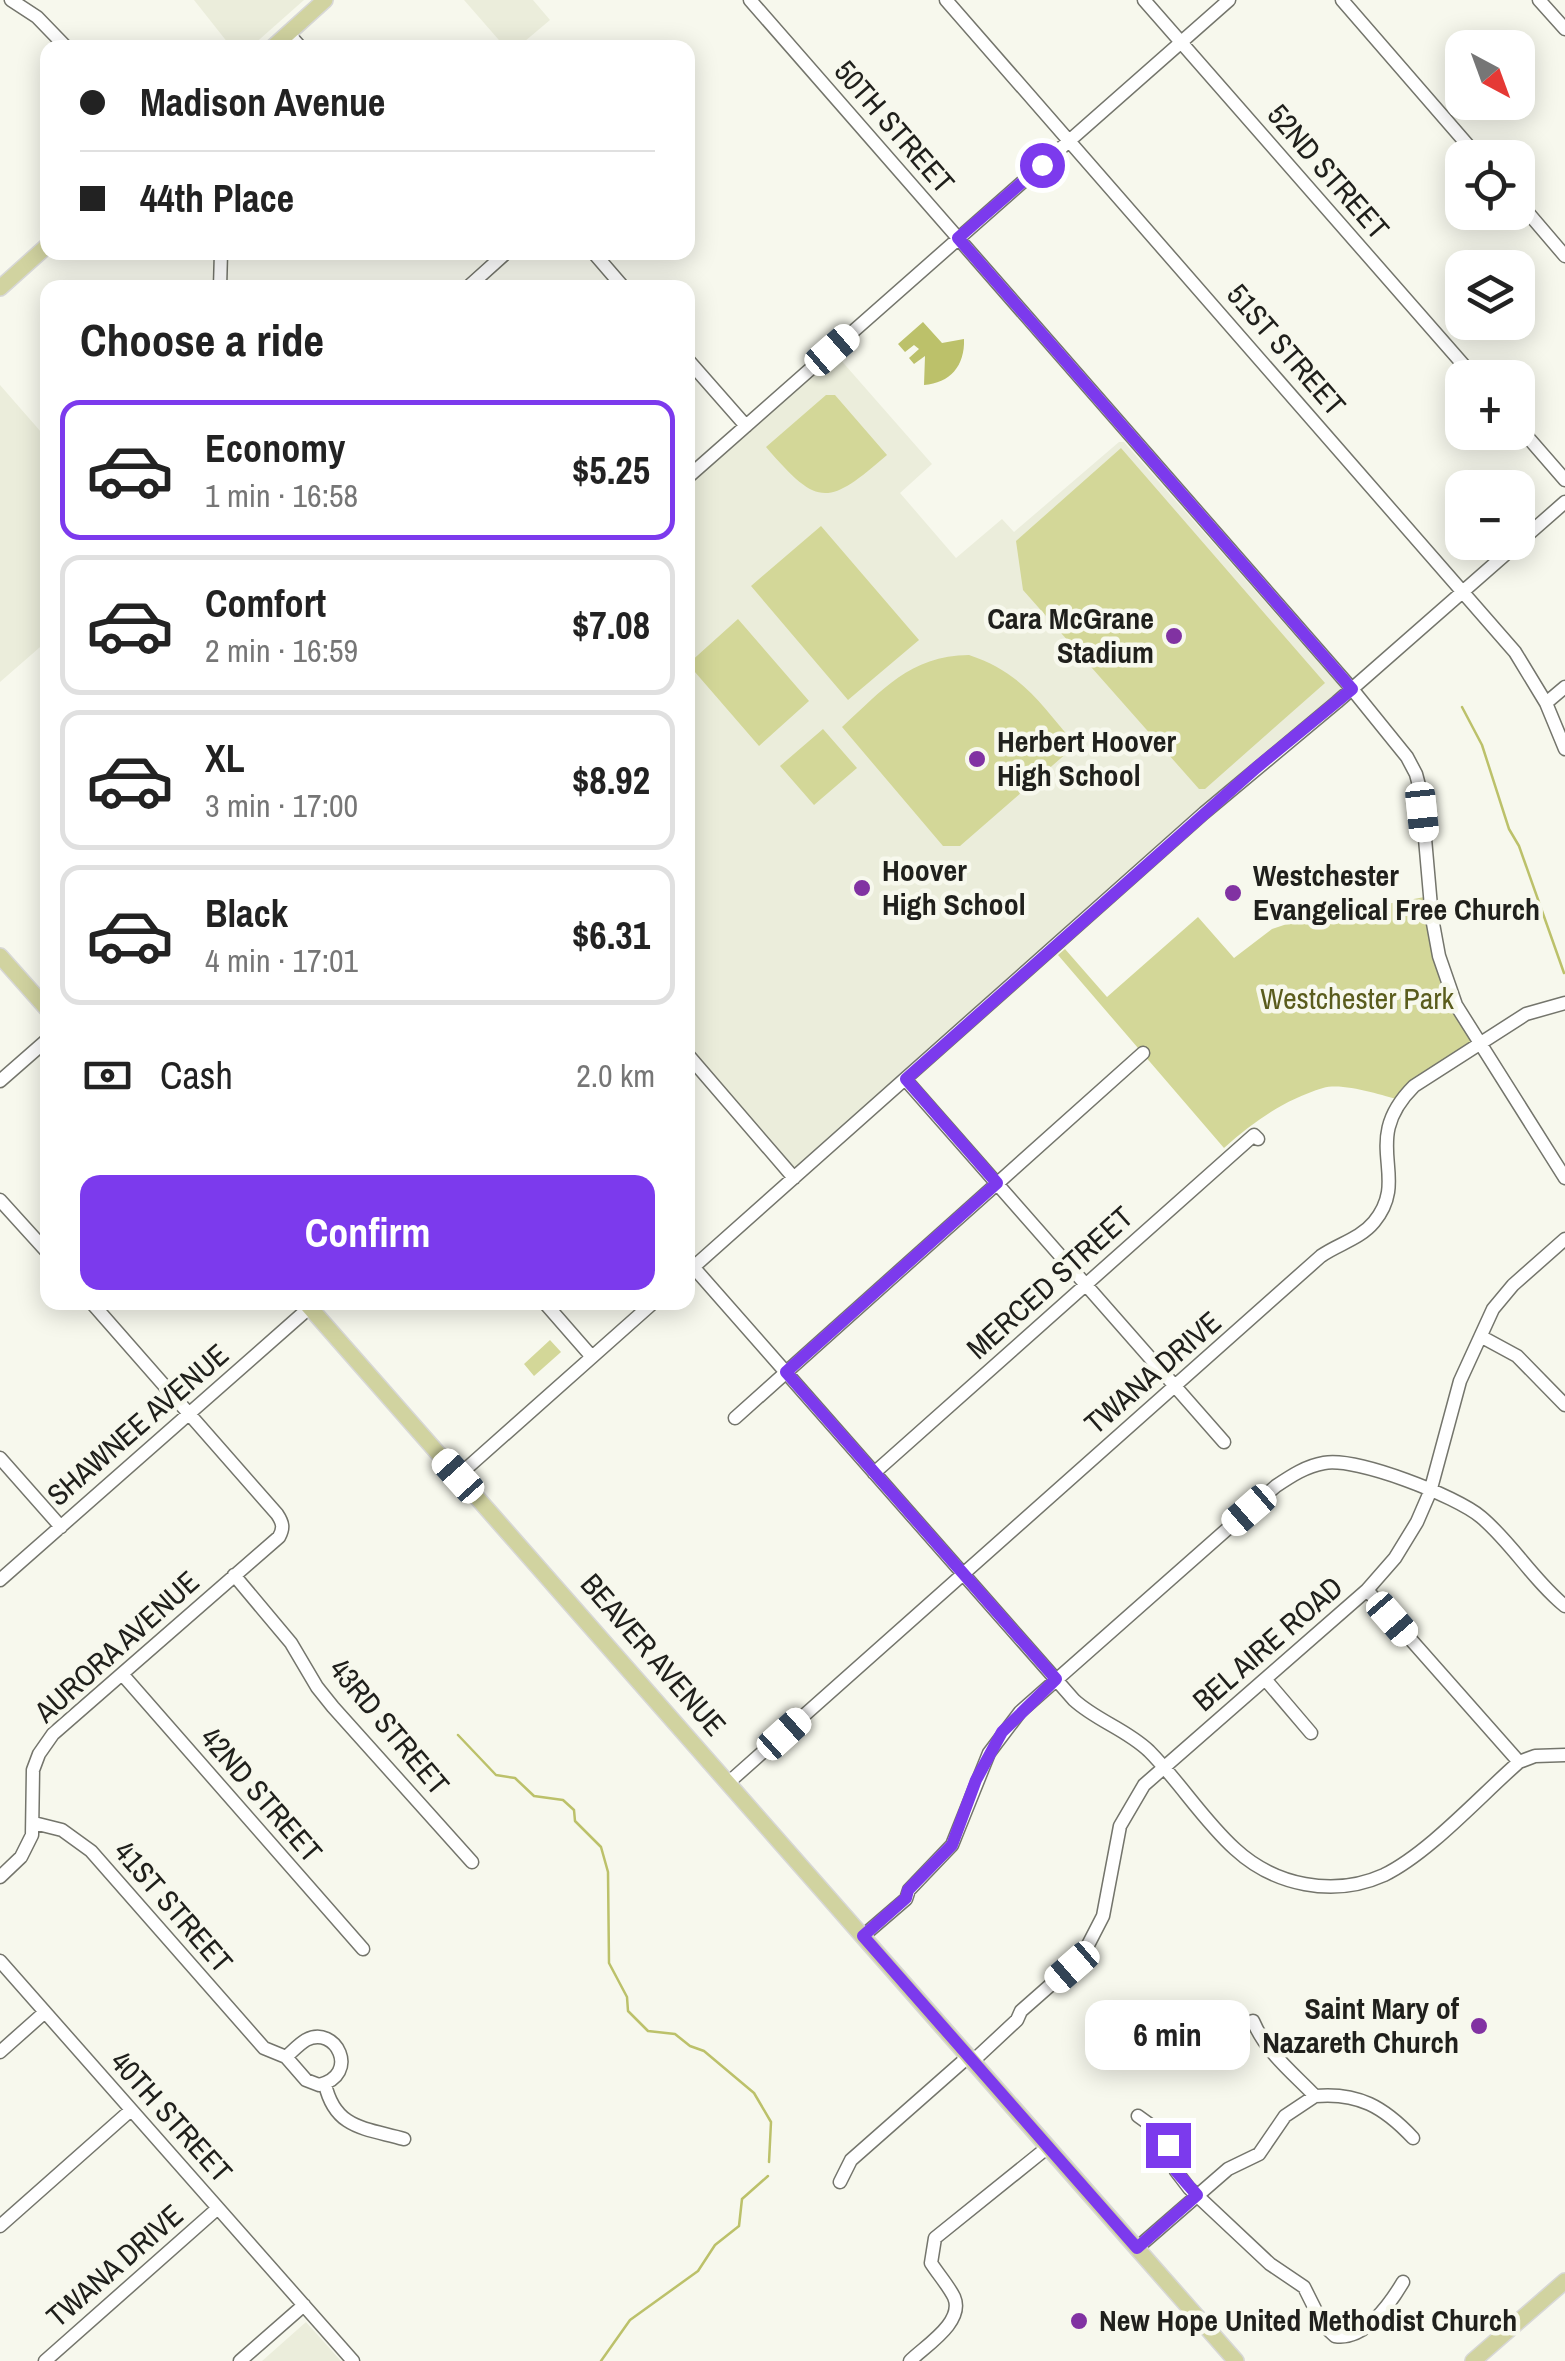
<!DOCTYPE html>
<meta charset="utf-8">
<style>
:root{--surface:#fff;--page:#f6f6f6;--text:#222;--muted:#767676;--line:#e0e0e0;--accent:#7c3aed}
body{margin:0;font-family:"Archivo Narrow",sans-serif;background:var(--page);color:var(--text);height:100vh;display:flex;flex-direction:column;font-size:38px;white-space:nowrap}
*{box-sizing:border-box;margin:0}
p{font-size:32px;color:var(--muted)}
.icon{flex:none;width:55px;height:55px;fill:none;stroke:currentColor;stroke-width:2;stroke-linecap:round;stroke-linejoin:round}
.map{position:relative;flex:1;overflow:hidden}
.side{position:absolute;left:40px;top:280px;width:655px;height:1030px;display:flex;flex-direction:column;background:var(--surface);border-radius:20px;box-shadow:0 5px 25px #0003}
.side>*{flex:none}
.top-card{position:absolute;left:40px;top:40px;width:655px;height:220px;border-radius:20px;box-shadow:0 5px 25px #0003;display:grid;align-content:center;height:220px;padding:0 40px;background:var(--surface)}
.needle{width:65px;rotate:139deg}
.fabs{position:absolute;left:1445px;top:30px;display:grid;gap:20px}
.fabs a{display:grid;place-items:center;width:90px;height:90px;border-radius:20px;background:var(--surface);box-shadow:0 5px 25px #0003;font-size:50px}
.end{position:absolute;width:45px;height:45px;margin:-22px;border:12px solid #7c3aed;background:#fff;box-shadow:0 0 0 5px #fff}
.from{border-radius:50%}
.bubble{position:absolute;height:70px;border-radius:20px;background:var(--surface);box-shadow:0 5px 25px #0003;font-size:32px;font-weight:800;line-height:70px;text-align:center}
.car{position:absolute;width:30px;height:60px;margin:-30px -15px;border-radius:12px;box-shadow:0 0 8px 2px #0007;background:linear-gradient(#fff 24%,#345 0 40%,#fff 0 76%,#345 0 86%,#fff 0)}
.top-card b{display:flex;align-items:center;gap:35px;height:95px;font-size:38px}
.top-card b+b{border-top:2px solid var(--line)}
.top-card i{width:25px;height:25px;background:var(--text)}
ul{padding:0;list-style:none}
li{display:flex;align-items:center;gap:30px;height:140px;margin:0 20px 15px;padding:0 20px;border:5px solid var(--line);border-radius:20px}
li div{flex:1}
li b{display:block;font-size:38px}
li em{font-style:normal;font-weight:800}
li.active{border-color:var(--accent)}
li>.icon{width:90px;height:90px;stroke-width:1.5}
h2{padding:0 40px;font-size:45px;line-height:120px}
.pay{display:flex;align-items:center;gap:25px;height:110px;padding:0 40px;font-size:38px}
.pay p{margin-inline-start:auto}
.cta{display:flex;gap:20px;margin-top:auto;padding:20px 40px}
.cta a{flex:1;height:115px;border-radius:20px;background:var(--accent);color:#fff;font-size:40px;font-weight:800;line-height:115px;text-align:center}
.map>svg:first-child{display:block}
</style>
<div class="map">
<svg width="1565" height="2361" viewBox="0 0 1565 2361">
<rect width="100%" height="100%" fill="#f7f8ed"/>
<path fill="#ebeddb" d="M 194,0 L 304,0 L 251,47 L 232,48 Z
M 464,0 L 533,0 L 550,20 L 518,47 L 505,47 Z
M 832,350 L 932,464 L 900,493 L 956,558 L 1002,519 L 1014,532 L 1119,442 L 1124,442 L 1333,679 L 1342,677 L 1352,689 L 794,1178 L 688,1055 L 688,477 Z
M 0,385 L 48,440 L 47,641 L 0,682 Z
M 306,2322 L 341,2361 L 262,2361 Z"/>
<path fill="#d3d798" d="M 826,395 L 835,395 L 887,455 C 827,507 818,507 766,447 Z
M 1121,448 L 1325,683 L 1205,789 L 1199,789 L 1023,590 L 1016,541 Z
M 821,526 L 919,640 L 848,700 L 751,586 Z
M 738,619 L 809,701 L 759,746 L 688,664 Z
M 969,655 C 1023,673 1040,704 1076,745 L 960,846 L 943,846 L 842,727 C 883,690 909,656 969,655 Z
M 823,729 L 857,768 L 814,805 L 780,766 Z
M 1430,896 L 1439,956 L 1479,1043 L 1400,1100 C 1381,1095 1342,1082 1323,1088 C 1284,1100 1254,1121 1224,1148 L 1058,955 L 1065,949 L 1107,997 L 1198,917 L 1234,958 L 1272,929 L 1299,920 Z
M 550,1340 L 561,1352 L 534,1376 L 524,1364 Z"/>
<path fill="#bcc16a" d="M 923,322 L 942,343 L 964,339 C 965,366 950,383 924,385 L 925,356 L 914,364 L 909,358 L 919,349 L 914,345 L 905,352 L 898,344 Z"/>
<g fill="none" stroke-linecap="round" stroke-linejoin="round">
<path stroke="#bcc16a" stroke-width="2.5" d="M 1462,707 L 1482,745 L 1509,829 L 1519,846 L 1564,973
M 458,1735 L 496,1775 L 515,1778 L 534,1796 L 563,1800 L 574,1810 L 575,1821 L 601,1847 L 608,1872 L 609,1963 L 627,1997 L 628,2011 L 648,2031 L 675,2034 L 690,2046 L 704,2051 L 754,2093 L 771,2122 L 769,2162
M 601,2361 L 630,2320 L 698,2271 L 715,2245 L 739,2226 L 742,2199 L 768,2176"/>
<g stroke="#74756c" stroke-width="15">
<path id="minor" d="M 11,0 L 37,17 L 67,48
M 750,0 L 1352,689 L 1407,757 L 1416,774 L 1421,793 L 1432,918 L 1439,956 L 1456,1005 L 1565,1178
M 946,0 L 1515,652 L 1546,703 L 1565,749
M 1144,0 L 1475,378
M 1342,0 L 1479,158
M 1539,0 L 1565,29
M 288,33 L 301,48
M 1518,201 L 1565,256
M 593,252 L 624,288
M 220,288 L 221,252
M 467,288 L 507,252
M 688,360 L 746,426
M 1518,426 L 1565,480
M 688,477 L 1229,0
M 1546,703 L 1565,687
M 688,1055 L 794,1178
M 905,1079 L 1224,1442
M 0,1081 L 48,1039
M 0,1200 L 48,1253
M 688,1261 L 1074,1700 C 1097,1721 1126,1729 1149,1751 C 1179,1781 1203,1820 1235,1849 C 1274,1885 1333,1898 1384,1875 C 1429,1853 1480,1796 1519,1762 L 1535,1756 L 1565,1755
M 689,1271 L 1204,813 L 1337,702 L 1565,502
M 544,1302 L 592,1357
M 1482,1337 L 1517,1356 L 1565,1405
M 735,1418 L 1143,1053
M 0,1458 L 61,1527
M 874,1473 L 1254,1135 L 1258,1139
M 458,1476 L 654,1302
M 234,1575 L 291,1643 L 317,1687 L 333,1707 L 472,1862
M 0,1580 L 309,1308
M 1367,1590 L 1519,1762
M 122,1674 L 363,1949
M 1265,1679 L 1311,1733
M 728,1783 L 1321,1256 C 1338,1244 1360,1239 1374,1222 C 1412,1176 1358,1142 1414,1086 L 1526,1014 L 1565,1003
M 34,1823 L 62,1830 L 91,1851 L 264,2048 L 286,2057 L 306,2080 L 319,2085 C 361,2075 336,2024 306,2040 C 299,2044 292,2052 286,2057
M 0,1877 L 21,1857 L 32,1835 L 33,1770 L 39,1754 L 53,1734 L 279,1537 C 284,1528 283,1523 277,1514 L 91,1302
M 863,1936 L 906,1899 L 909,1890 L 952,1845 L 989,1753 L 1020,1712 L 1276,1486 C 1291,1476 1306,1466 1324,1463 C 1357,1457 1456,1496 1481,1517 C 1512,1543 1533,1580 1565,1606
M 0,1961 L 353,2361
M 1253,2021 C 1266,2052 1292,2072 1315,2096 C 1358,2092 1384,2107 1413,2138
M 0,2052 L 45,2012
M 973,2061 L 1017,2020 L 1021,2011 L 1071,1967 L 1087,1947 L 1103,1916 L 1120,1826 L 1144,1785 L 1367,1590 L 1395,1558 L 1417,1522 L 1430,1492 L 1460,1381 L 1493,1309 L 1513,1285 L 1565,1239
M 325,2084 C 335,2129 365,2128 404,2139
M 1138,2116 L 1156,2129 L 1168,2145 L 1176,2171 L 1189,2188 L 1270,2264 L 1304,2287 L 1323,2325 L 1335,2336 C 1364,2341 1390,2304 1403,2282
M 840,2182 L 851,2160 L 969,2056
M 0,2226 L 131,2110
M 1137,2248 L 1228,2169 L 1259,2154 L 1285,2116 L 1315,2096
M 45,2361 L 218,2208
M 240,2361 L 304,2305
M 910,2361 C 925,2346 965,2322 954,2297 C 948,2285 938,2274 931,2263 L 935,2238 L 1048,2147"/>
</g>
<g stroke="#d7d7d6" stroke-width="18">
<path id="major" d="M 272,48 L 325,0
M 0,288 L 48,245
M 0,956 L 48,1010
M 305,1302 L 1236,2361
M 1473,2361 L 1565,2281"/>
</g>
<use href="#minor" stroke="#fff" stroke-width="12"/>
<use href="#major" stroke="#d1d3a0" stroke-width="15"/>
</g>
<g fill="none" stroke-linecap="round" stroke-linejoin="round">
<path stroke="#7c3aed" stroke-width="12" d="M 1042,165 L 958,238 L 1352,689 L 1256,768 L 906,1079 L 997,1183 L 786,1372 L 1056,1679 L 1002,1732 L 976,1780 L 952,1845 L 908,1890 L 906,1898 L 863,1936 L 1137,2248 L 1197,2195 L 1176,2171 L 1168,2145"/>
</g>
<g fill="#8132a2" stroke="#f7f8ed" stroke-width="4">
<circle cx="1174" cy="636" r="10"/>
<circle cx="977" cy="759" r="10"/>
<circle cx="862" cy="888" r="10"/>
<circle cx="1233" cy="893" r="10"/>
<circle cx="1479" cy="2026" r="10"/>
<circle cx="1079" cy="2321" r="10"/>
</g>
<g text-anchor="middle" stroke-width="9" stroke-linejoin="round" paint-order="stroke">
<g font-size="30" fill="#20201c" stroke="#f7f8ed">
<text transform="translate(894 127) rotate(49)" y="10">50TH STREET</text>
<text transform="translate(1328 172) rotate(49)" y="10">52ND STREET</text>
<text transform="translate(1286 350) rotate(49)" y="10">51ST STREET</text>
<text transform="translate(1050 1283) rotate(-42)" y="10">MERCED STREET</text>
<text transform="translate(1153 1373) rotate(-41)" y="10">TWANA DRIVE</text>
<text transform="translate(138 1425) rotate(-41)" y="10">SHAWNEE AVENUE</text>
<text transform="translate(1268 1644) rotate(-41)" y="10">BEL AIRE ROAD</text>
<text transform="translate(117 1647) rotate(-42)" y="10">AURORA AVENUE</text>
<text transform="translate(653 1655) rotate(49)" y="10">BEAVER AVENUE</text>
<text transform="translate(389 1727) rotate(50)" y="10">43RD STREET</text>
<text transform="translate(261 1795) rotate(49)" y="10">42ND STREET</text>
<text transform="translate(173 1907) rotate(49)" y="10">41ST STREET</text>
<text transform="translate(171 2117) rotate(48)" y="10">40TH STREET</text>
<text transform="translate(115 2266) rotate(-41)" y="10">TWANA DRIVE</text>
</g>
<g font-size="30" font-weight="bold" fill="#20201c" stroke="#f7f8ed" text-anchor="start">
<text x="1154" y="629" text-anchor="end">Cara McGrane<tspan x="1154" dy="34">Stadium</tspan></text>
<text x="997" y="752">Herbert Hoover<tspan x="997" dy="34">High School</tspan></text>
<text x="882" y="881">Hoover<tspan x="882" dy="34">High School</tspan></text>
<text x="1253" y="886">Westchester<tspan x="1253" dy="34">Evangelical Free Church</tspan></text>
<text x="1459" y="2019" text-anchor="end">Saint Mary of<tspan x="1459" dy="34">Nazareth Church</tspan></text>
<text x="1099" y="2331">New Hope United Methodist Church</text>
</g>
<g font-size="30" fill="#5a5c1d" stroke="#f7f8ed">
<text x="1357" y="1009">Westchester Park</text>
</g>
</g>
</svg>
<div class="fabs">
<a><svg class="needle" viewBox="-14 -14 28 28"><path d="M0-13l5 13h-10z" fill="#e53935"/><path d="M0 13l5-13h-10z" fill="#767676"/></svg></a>
<a><svg class="icon" aria-label="locate" viewBox="0 0 24 24"><circle cx="12" cy="12" r="6"/><path d="M12 2v4M12 18v4M2 12h4M18 12h4"/></svg></a>
<a><svg class="icon" aria-label="layers" viewBox="0 0 24 24"><path d="M12 4l9 5-9 5-9-5zM3 14l9 5 9-5"/></svg></a>
<a>+</a>
<a>−</a>
</div>
<i class="end from" style="left:1042px;top:165px"></i>
<i class="end" style="left:1168px;top:2145px"></i>
<div class="bubble" style="left:1085px;top:2000px;width:165px">6 min</div>
<i class="car" style="left:832px;top:350px;rotate:49deg"></i>
<i class="car" style="left:1422px;top:812px;rotate:174deg"></i>
<i class="car" style="left:458px;top:1476px;rotate:318deg"></i>
<i class="car" style="left:1249px;top:1510px;rotate:229deg"></i>
<i class="car" style="left:1392px;top:1619px;rotate:139deg"></i>
<i class="car" style="left:784px;top:1734px;rotate:48deg"></i>
<i class="car" style="left:1072px;top:1967px;rotate:229deg"></i>
<div class="top-card">
<b><i class="from"></i>Madison Avenue</b>
<b><i></i>44th Place</b>
</div>
<section class="side">
<h2>Choose a ride</h2>
<ul>
<li class="active"><svg class="icon" aria-label="car" viewBox="0 0 24 24"><path d="M5 17H2v-5l4-1 3-4h7l3 4 3 1v5h-3M9 17h6M6 11h13"/><circle cx="7" cy="17" r="2"/><circle cx="17" cy="17" r="2"/></svg><div><b>Economy</b><p>1 min · 16:58</p></div><em>$5.25</em></li>
<li><svg class="icon" aria-label="car" viewBox="0 0 24 24"><path d="M5 17H2v-5l4-1 3-4h7l3 4 3 1v5h-3M9 17h6M6 11h13"/><circle cx="7" cy="17" r="2"/><circle cx="17" cy="17" r="2"/></svg><div><b>Comfort</b><p>2 min · 16:59</p></div><em>$7.08</em></li>
<li><svg class="icon" aria-label="car" viewBox="0 0 24 24"><path d="M5 17H2v-5l4-1 3-4h7l3 4 3 1v5h-3M9 17h6M6 11h13"/><circle cx="7" cy="17" r="2"/><circle cx="17" cy="17" r="2"/></svg><div><b>XL</b><p>3 min · 17:00</p></div><em>$8.92</em></li>
<li><svg class="icon" aria-label="car" viewBox="0 0 24 24"><path d="M5 17H2v-5l4-1 3-4h7l3 4 3 1v5h-3M9 17h6M6 11h13"/><circle cx="7" cy="17" r="2"/><circle cx="17" cy="17" r="2"/></svg><div><b>Black</b><p>4 min · 17:01</p></div><em>$6.31</em></li>
</ul>
<div class="pay"><svg class="icon" aria-label="cash" viewBox="0 0 24 24"><path d="M3 7h18v10H3z"/><circle cx="12" cy="12" r="2"/></svg>Cash<p>2.0 km</p></div>
<div class="cta"><a>Confirm</a></div>
</section>
</div>
